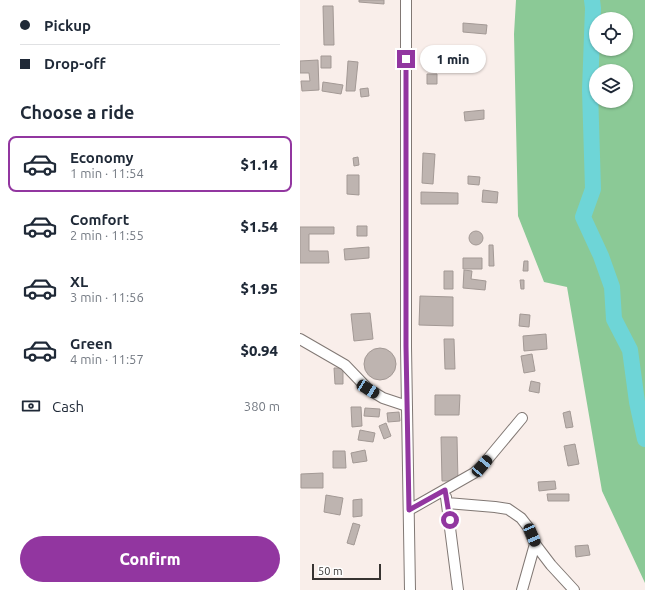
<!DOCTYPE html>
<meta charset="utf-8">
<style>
:root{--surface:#fff;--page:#f6f6f7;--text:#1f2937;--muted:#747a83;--line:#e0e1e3;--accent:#9236a0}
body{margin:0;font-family:Ubuntu,sans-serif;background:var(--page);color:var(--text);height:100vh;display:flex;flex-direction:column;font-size:15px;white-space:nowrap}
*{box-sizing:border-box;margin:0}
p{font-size:13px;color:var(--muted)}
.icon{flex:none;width:22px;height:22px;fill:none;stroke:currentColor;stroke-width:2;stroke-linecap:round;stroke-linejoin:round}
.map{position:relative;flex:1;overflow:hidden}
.drawer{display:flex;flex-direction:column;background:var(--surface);width:300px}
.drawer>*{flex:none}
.hud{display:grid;align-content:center;height:88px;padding:0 20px;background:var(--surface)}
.buttons{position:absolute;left:289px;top:12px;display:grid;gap:8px}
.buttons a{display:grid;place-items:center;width:44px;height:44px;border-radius:50%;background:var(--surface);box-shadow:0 1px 3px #0004;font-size:20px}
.scale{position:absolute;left:12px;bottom:10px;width:69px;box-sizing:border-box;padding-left:4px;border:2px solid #373331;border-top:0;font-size:11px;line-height:14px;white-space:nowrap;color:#373331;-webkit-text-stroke:3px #fff;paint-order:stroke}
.end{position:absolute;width:18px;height:18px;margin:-9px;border:5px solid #9236a0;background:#fff;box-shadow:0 0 0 2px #fff}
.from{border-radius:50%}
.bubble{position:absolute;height:28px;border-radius:14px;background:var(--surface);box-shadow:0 1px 3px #0004;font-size:13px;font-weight:800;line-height:28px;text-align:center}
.car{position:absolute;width:12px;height:24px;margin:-12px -6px;border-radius:5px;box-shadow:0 0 3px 1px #0007;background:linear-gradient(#222 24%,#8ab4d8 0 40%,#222 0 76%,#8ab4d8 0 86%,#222 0)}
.hud b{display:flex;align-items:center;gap:14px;height:38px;font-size:15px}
.hud b+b{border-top:1px solid var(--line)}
.hud i{width:10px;height:10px;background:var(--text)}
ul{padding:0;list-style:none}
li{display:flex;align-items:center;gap:12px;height:56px;margin:0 8px 6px;padding:0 12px;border:2px solid transparent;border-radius:8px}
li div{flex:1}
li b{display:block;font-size:15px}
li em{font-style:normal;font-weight:800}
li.active{border-color:var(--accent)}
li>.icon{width:36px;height:36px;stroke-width:1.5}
h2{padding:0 20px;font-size:18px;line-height:48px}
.pay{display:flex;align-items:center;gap:10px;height:44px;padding:0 20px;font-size:15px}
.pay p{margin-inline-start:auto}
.button{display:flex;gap:8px;margin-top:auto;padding:8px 20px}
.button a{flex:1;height:46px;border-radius:24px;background:var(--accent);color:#fff;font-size:16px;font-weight:800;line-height:46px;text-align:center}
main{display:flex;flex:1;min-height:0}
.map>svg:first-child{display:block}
</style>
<main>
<section class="drawer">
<div class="hud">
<b><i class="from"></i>Pickup</b>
<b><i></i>Drop-off</b>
</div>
<h2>Choose a ride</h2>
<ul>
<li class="active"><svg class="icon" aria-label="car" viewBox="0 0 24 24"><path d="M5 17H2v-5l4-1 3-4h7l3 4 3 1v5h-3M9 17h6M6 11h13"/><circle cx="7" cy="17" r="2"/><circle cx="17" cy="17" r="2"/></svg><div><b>Economy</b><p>1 min · 11:54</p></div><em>$1.14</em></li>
<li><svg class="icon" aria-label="car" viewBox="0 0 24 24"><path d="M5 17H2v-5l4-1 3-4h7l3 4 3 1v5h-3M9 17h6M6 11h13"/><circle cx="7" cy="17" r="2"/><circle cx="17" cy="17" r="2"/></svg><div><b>Comfort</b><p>2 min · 11:55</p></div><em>$1.54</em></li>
<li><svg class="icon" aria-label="car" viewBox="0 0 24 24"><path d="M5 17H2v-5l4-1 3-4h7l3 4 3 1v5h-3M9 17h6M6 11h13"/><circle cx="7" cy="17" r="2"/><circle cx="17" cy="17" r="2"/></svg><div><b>XL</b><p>3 min · 11:56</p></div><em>$1.95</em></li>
<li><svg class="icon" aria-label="car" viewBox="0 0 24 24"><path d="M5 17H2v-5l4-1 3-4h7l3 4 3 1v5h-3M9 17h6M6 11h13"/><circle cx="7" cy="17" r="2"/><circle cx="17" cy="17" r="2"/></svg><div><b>Green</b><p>4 min · 11:57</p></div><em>$0.94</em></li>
</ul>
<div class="pay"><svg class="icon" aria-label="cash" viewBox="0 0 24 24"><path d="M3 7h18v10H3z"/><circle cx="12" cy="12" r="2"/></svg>Cash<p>380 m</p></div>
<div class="button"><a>Confirm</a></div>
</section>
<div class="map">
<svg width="345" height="590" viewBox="0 0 345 590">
<rect width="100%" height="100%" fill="#f9eeea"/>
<path fill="#8bc996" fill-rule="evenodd" d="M 216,0 L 345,0 L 345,583 L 302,491 L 267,287 L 244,282 L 218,216 L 214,34 ZM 296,19 L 326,19 L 326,49 L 296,49 ZM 296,71 L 326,71 L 326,101 L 296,101 Z"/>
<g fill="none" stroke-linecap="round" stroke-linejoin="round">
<path stroke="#6ed5d7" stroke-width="16" d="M 292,0 L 293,8 L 290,90 L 293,189 L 283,217 L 301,256 L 312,287 L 314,319 L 330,350 L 337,402 L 345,439"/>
</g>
<path fill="#beb4b0" stroke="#a39995" d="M 59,0 L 84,0 L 84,4 L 59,2 Z
M 23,6 L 33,6 L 34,45 L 24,45 Z
M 163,23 L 187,25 L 186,34 L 163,32 Z
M 21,56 L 31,56 L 31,68 L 21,68 Z
M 18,60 L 19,90 L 2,91 L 1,81 L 10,81 L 9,73 L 0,73 L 0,61 Z
M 48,61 L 58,62 L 55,91 L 46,91 Z
M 127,74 L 137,74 L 137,84 L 127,84 Z
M 23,82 L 43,85 L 41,94 L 22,91 Z
M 68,88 L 69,96 L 61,97 L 60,89 Z
M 184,110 L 184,119 L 165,121 L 164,112 Z
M 123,153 L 135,154 L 133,184 L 122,183 Z
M 58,157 L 59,165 L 54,166 L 53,158 Z
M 47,175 L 59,175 L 59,195 L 47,194 Z
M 168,176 L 180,177 L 179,185 L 168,184 Z
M 183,190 L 198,192 L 197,203 L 182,202 Z
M 121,192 L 158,193 L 158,204 L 121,204 Z
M 57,226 L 67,226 L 67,236 L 57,236 Z
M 0,227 L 34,227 L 34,234 L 9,234 L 9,251 L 28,251 L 29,263 L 0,263 Z
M169 238a7 7 0 1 1 14 0a7 7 0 1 1-14 0Z
M 189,245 L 193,245 L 194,266 L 189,266 Z
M 69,247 L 69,258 L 45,260 L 44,249 Z
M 163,258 L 182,258 L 182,269 L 163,269 Z
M 224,261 L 228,261 L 228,271 L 223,271 Z
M 164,270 L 172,271 L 171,279 L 186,281 L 185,290 L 163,288 Z
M 144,271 L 153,271 L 153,289 L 144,289 Z
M 220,280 L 224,280 L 224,289 L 221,289 Z
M 120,296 L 153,297 L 153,326 L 119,325 Z
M 70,313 L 73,339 L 54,341 L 51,314 Z
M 220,314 L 230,315 L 229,327 L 219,326 Z
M 246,334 L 247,349 L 224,351 L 223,336 Z
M 144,339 L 154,339 L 155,369 L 145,369 Z
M64 364a16 16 0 1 1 32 0a16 16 0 1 1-32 0Z
M 232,354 L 235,371 L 224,373 L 221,356 Z
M 34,368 L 43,368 L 43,384 L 35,384 Z
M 231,381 L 240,383 L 239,393 L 229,391 Z
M 135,395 L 160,395 L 159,415 L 135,415 Z
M 51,407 L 61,407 L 62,426 L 52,427 Z
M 65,408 L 80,409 L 79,417 L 64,416 Z
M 270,411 L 273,427 L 266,428 L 263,413 Z
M 99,412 L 100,421 L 88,422 L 87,413 Z
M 86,423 L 91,436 L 84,439 L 79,426 Z
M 60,430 L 75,433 L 73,442 L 58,440 Z
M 141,437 L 157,437 L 158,481 L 142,481 Z
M 275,444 L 279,464 L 268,466 L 264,446 Z
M 65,450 L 67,461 L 53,463 L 51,453 Z
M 33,451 L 45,451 L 46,468 L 33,468 Z
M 23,473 L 23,488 L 1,488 L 1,474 Z
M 255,481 L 256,489 L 239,491 L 238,482 Z
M 247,494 L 269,494 L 269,501 L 248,501 Z
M 26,495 L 43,498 L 40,515 L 24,512 Z
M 62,499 L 62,516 L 53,517 L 53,500 Z
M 53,523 L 60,525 L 54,545 L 47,543 Z
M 288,545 L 290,555 L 276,557 L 275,546 Z"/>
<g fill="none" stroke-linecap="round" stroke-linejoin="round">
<g stroke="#817874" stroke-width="12">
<path id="minor" d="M 106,0 L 106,347 L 110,590
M 0,339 L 45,365 L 68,389 L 83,398 L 107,406
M 146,497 L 158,590
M 147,503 L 195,507 L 208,509 L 221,518 L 228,527 L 235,544 L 251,565 L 274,590
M 109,510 L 174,473 L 182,466 L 222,418
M 222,590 L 235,544"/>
</g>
<use href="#minor" stroke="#fff" stroke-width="10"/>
</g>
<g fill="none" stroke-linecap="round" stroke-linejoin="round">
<path stroke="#9236a0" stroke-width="5" d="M 106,59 L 106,346 L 109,510 L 145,490 L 150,520"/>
</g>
</svg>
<div class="buttons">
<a><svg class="icon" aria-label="locate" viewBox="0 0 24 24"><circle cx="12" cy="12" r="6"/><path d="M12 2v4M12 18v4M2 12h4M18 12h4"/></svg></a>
<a><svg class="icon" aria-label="layers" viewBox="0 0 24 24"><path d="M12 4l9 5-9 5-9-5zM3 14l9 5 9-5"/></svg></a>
</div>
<div class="scale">50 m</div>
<i class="end from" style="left:150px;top:520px"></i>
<i class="end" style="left:106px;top:59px"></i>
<div class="bubble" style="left:120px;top:45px;width:66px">1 min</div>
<i class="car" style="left:68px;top:389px;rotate:121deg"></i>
<i class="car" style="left:182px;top:466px;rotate:40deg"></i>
<i class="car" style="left:232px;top:535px;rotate:157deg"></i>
</div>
</main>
